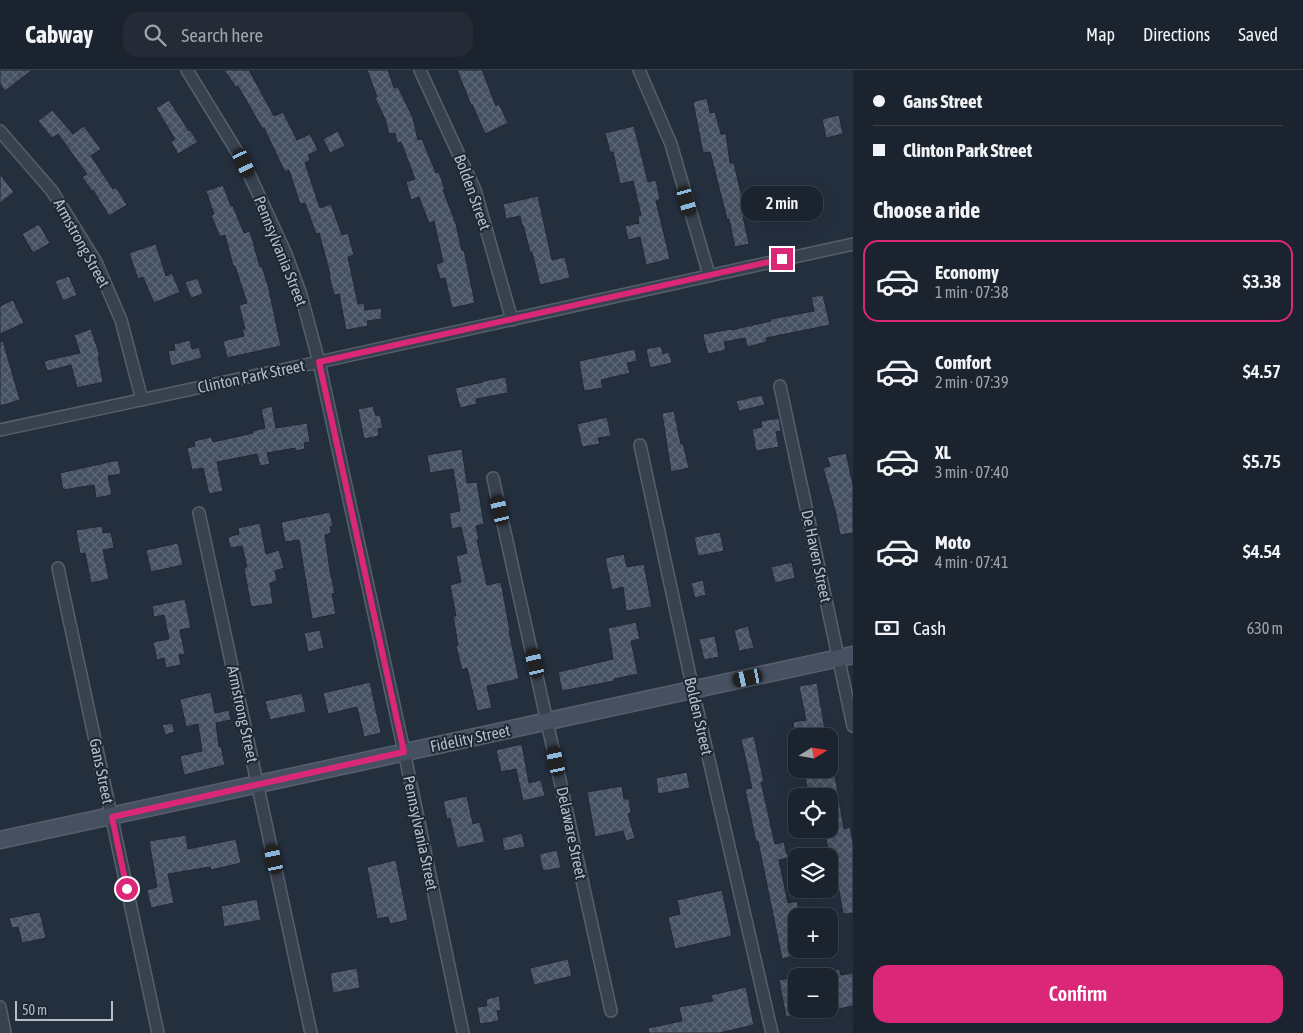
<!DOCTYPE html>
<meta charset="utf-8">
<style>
:root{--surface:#1b232e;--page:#242b36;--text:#f1f3f6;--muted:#a0a4aa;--line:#39404a;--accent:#db2777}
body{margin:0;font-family:"Asap Condensed",sans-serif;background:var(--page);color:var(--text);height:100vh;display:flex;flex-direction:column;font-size:19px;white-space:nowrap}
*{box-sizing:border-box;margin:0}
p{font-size:16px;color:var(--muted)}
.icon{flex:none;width:28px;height:28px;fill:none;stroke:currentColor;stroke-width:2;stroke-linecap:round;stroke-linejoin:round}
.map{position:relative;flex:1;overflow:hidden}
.panel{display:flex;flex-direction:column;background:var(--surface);width:450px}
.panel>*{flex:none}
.guide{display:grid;align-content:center;height:110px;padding:0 20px;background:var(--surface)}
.needle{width:32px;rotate:79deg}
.buttons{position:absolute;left:788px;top:658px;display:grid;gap:10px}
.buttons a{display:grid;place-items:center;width:50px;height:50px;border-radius:10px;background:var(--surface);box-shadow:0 5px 20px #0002,0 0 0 1px var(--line);font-size:25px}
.scale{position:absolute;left:15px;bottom:12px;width:98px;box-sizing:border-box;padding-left:5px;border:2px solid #b4bcc9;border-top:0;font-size:14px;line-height:18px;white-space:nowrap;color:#b4bcc9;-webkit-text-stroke:4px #1d2633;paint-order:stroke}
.end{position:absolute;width:22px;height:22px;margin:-11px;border:6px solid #db2777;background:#fff;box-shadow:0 0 0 2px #fff}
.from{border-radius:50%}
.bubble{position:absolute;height:35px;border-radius:15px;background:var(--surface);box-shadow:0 5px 20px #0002,0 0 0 1px var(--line);font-size:16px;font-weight:600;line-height:35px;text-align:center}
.car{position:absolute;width:15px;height:30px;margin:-15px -8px;border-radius:6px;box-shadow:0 0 4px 1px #0007;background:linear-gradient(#222 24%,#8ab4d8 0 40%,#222 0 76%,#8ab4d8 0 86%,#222 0)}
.guide b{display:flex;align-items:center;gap:18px;height:48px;font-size:19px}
.guide b+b{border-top:1px solid var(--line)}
.guide i{width:12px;height:12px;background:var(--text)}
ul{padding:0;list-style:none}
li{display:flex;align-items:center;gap:15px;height:82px;margin:0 10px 8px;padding:0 10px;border:2px solid transparent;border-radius:15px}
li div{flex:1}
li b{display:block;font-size:19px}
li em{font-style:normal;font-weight:600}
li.selected{border-color:var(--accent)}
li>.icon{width:45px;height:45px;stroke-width:1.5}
h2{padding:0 20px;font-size:22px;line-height:60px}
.pay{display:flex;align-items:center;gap:12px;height:55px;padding:0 20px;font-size:19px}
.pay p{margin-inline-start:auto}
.primary-button{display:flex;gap:10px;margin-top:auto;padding:10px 20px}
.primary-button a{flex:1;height:58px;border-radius:15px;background:var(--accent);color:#fff;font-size:20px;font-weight:600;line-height:58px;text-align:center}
header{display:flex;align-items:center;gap:30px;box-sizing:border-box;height:70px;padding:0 25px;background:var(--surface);border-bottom:1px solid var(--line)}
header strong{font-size:24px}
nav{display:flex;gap:28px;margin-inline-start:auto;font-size:18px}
.search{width:350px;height:45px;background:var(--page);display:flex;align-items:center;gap:12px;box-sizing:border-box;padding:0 18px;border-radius:15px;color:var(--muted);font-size:19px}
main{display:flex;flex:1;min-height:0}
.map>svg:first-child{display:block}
</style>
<header>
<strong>Cabway</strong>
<div class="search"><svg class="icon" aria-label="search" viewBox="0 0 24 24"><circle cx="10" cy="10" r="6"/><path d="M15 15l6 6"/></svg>Search here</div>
<nav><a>Map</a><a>Directions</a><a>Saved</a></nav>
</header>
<main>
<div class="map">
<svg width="853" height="963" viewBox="0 0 853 963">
<defs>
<pattern id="building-cross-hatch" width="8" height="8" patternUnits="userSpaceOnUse" patternTransform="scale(1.25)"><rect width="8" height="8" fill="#455162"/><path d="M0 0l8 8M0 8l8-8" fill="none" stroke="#5d6877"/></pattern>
</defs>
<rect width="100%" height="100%" fill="#242f3e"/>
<path fill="url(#building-cross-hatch)" stroke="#1f2835" d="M 0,0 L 32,0 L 5,21 L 0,14 Z
M 224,0 L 249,0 L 274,46 L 283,42 L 297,70 L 310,64 L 318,80 L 308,85 L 310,90 L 305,93 L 320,138 L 331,134 L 342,165 L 348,163 L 354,185 L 348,187 L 358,234 L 364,233 L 365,240 L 381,238 L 382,249 L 367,251 L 368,256 L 346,260 L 339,224 L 334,225 L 329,205 L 330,204 L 319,163 L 316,164 L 305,133 L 300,134 L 289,100 L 285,102 L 264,58 L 262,58 L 238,16 L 236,17 Z
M 367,0 L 388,0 L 394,18 L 398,17 L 413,48 L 418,70 L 422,69 L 436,103 L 439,102 L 445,120 L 443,120 L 456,154 L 462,181 L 464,180 L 475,233 L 452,238 L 445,208 L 440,209 L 436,194 L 443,192 L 434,151 L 429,153 L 419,127 L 411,130 L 406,112 L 415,109 L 401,72 L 397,73 L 395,63 L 389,64 L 385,49 L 375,28 L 377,27 Z
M 457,0 L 482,0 L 496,36 L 499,34 L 508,53 L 485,64 L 472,34 L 471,35 Z
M 707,28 L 710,43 L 715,42 L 721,64 L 726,64 L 730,93 L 734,93 L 742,128 L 751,126 L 755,143 L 743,146 L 749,174 L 735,177 L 729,149 L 727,149 L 710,82 L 703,83 L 693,32 Z
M 169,30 L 189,61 L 190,60 L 198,72 L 178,84 L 171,72 L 175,69 L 156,38 Z
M 52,40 L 73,64 L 84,56 L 101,79 L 91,86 L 113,119 L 116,117 L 127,135 L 109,146 L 93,120 L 92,121 L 82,107 L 87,104 L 58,64 L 52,68 L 38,51 Z
M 839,45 L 843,64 L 826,68 L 822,49 Z
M 634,56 L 648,112 L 656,110 L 660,129 L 656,131 L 670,189 L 646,195 L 640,167 L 628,170 L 625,156 L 639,153 L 638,146 L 641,145 L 633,111 L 620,114 L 613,82 L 610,82 L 605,63 Z
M 338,61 L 345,76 L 330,83 L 323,69 Z
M 0,104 L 14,122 L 0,133 Z
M 223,115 L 231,136 L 233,136 L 244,163 L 250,161 L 260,197 L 262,197 L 268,215 L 281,276 L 227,288 L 223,271 L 244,266 L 242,259 L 245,259 L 239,235 L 247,233 L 235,196 L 233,196 L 225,165 L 220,167 L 211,145 L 214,144 L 206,121 Z
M 538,126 L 552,190 L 565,187 L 570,208 L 540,215 L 532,182 L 530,182 L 523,155 L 522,155 L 520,146 L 506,149 L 503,134 Z
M 39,154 L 50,173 L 33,183 L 22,164 Z
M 156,174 L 166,206 L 172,203 L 180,222 L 154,233 L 143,207 L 138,209 L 129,183 Z
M 69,206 L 77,225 L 63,231 L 55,211 Z
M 198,208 L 203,224 L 191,228 L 185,212 Z
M 823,225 L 830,255 L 766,268 L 767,272 L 747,277 L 745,268 L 724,272 L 726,280 L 708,284 L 703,267 L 704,264 L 731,259 L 731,260 L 771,251 L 771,249 L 814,241 L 811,227 Z
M 13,230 L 24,253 L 0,264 L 0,236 Z
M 91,259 L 100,286 L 98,286 L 103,312 L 77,318 L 71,295 L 47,301 L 44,291 L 80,283 L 74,265 Z
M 190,270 L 192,279 L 199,277 L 202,288 L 171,296 L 168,281 L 175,280 L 174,274 Z
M 3,271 L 20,330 L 0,336 L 0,272 Z
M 661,276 L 663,284 L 669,282 L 672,293 L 650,298 L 646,279 Z
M 635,279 L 637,291 L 627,293 L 630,303 L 601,310 L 603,318 L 584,321 L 579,291 Z
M 506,307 L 508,323 L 476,329 L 477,334 L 460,338 L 455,318 L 483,312 L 483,311 Z
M 762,325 L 765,335 L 739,341 L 736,331 Z
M 272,336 L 276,358 L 307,353 L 310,372 L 304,373 L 305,379 L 295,381 L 295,378 L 267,383 L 270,394 L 260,396 L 257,384 L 217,392 L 223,421 L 209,424 L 203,398 L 192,400 L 187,378 L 195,376 L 194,371 L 211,367 L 213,372 L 253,363 L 253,361 L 265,358 L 261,339 Z
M 373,336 L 376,346 L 380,345 L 383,358 L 378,359 L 379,366 L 364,369 L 358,339 Z
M 674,341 L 681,374 L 683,373 L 689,398 L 671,402 L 662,343 Z
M 607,347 L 611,366 L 598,368 L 600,374 L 582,377 L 577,354 Z
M 779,348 L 781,361 L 776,362 L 779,377 L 756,381 L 752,359 L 762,357 L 761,351 Z
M 462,379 L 467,413 L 477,412 L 484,454 L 476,456 L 479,470 L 477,470 L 487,515 L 501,512 L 510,561 L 509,561 L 519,609 L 487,616 L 492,638 L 477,641 L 467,598 L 462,600 L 456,576 L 458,575 L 453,546 L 456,546 L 450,515 L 461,512 L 456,486 L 467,483 L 461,457 L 452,459 L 449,443 L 460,441 L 453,399 L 430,403 L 427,385 Z
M 846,383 L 853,415 L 853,463 L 840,465 L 836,444 L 823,398 L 830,396 L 827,387 Z
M 118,390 L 121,404 L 108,406 L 112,425 L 96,428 L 94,415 L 63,420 L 60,403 Z
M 330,442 L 333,456 L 330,457 L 331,463 L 325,465 L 330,501 L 335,523 L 332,524 L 336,544 L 312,549 L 299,470 L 285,472 L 281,452 Z
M 260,453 L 266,484 L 279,480 L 284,498 L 275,501 L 277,511 L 270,513 L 273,534 L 251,537 L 244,498 L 247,497 L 242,476 L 230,478 L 228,467 L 239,464 L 238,458 Z
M 102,456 L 103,463 L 111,462 L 114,478 L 103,480 L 109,509 L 91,513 L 85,483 L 80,484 L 76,460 Z
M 720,462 L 724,481 L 698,486 L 694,467 Z
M 178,473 L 183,495 L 151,502 L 146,480 Z
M 624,484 L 627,497 L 644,494 L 652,537 L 626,541 L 623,517 L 612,520 L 605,488 Z
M 792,492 L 795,508 L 775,513 L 771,497 Z
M 703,510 L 706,525 L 695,528 L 691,513 Z
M 185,529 L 191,558 L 180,560 L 185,584 L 179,585 L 181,595 L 166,598 L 164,588 L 157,590 L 153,572 L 169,569 L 164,545 L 154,547 L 152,536 Z
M 636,552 L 640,569 L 631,571 L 638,604 L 614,609 L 614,611 L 562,621 L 558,602 L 613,589 L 608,558 Z
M 748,556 L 754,578 L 739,581 L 734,560 Z
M 320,560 L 324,578 L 308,582 L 304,563 Z
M 715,566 L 719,587 L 704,590 L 699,569 Z
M 370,612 L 381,663 L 364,667 L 357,637 L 328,644 L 323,623 Z
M 817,613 L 826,666 L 795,666 L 793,652 L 806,650 L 799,616 Z
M 211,622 L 215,643 L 229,640 L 231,650 L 216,653 L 219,677 L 221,676 L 225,695 L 184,705 L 180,686 L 202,681 L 198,654 L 186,657 L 180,629 Z
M 302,623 L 306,642 L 270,650 L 265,631 Z
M 172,653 L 175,662 L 165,665 L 162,655 Z
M 754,666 L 764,712 L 761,712 L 775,774 L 784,772 L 788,788 L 779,790 L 788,833 L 797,831 L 800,846 L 796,846 L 796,885 L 782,889 L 758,771 L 756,772 L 745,719 L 752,718 L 741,669 Z
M 522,674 L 529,713 L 541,710 L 545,726 L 523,731 L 516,699 L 501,702 L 496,680 Z
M 803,699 L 834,699 L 844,759 L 850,757 L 853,773 L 853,843 L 843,844 L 838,815 L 829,818 L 829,807 L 833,806 L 825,763 L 829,762 L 829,726 L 809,726 Z
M 687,702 L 690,718 L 658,724 L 656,708 Z
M 622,716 L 624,729 L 629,729 L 631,743 L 628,744 L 635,768 L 626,771 L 623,761 L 595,767 L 587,722 Z
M 467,726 L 473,754 L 480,752 L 485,772 L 457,778 L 450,748 L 447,749 L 443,731 Z
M 522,763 L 525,777 L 504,781 L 502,768 Z
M 186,765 L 188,779 L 236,769 L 241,793 L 211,800 L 210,797 L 168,804 L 174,833 L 151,838 L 147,820 L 157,817 L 149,771 Z
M 557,780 L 561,798 L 543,801 L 539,784 Z
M 396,790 L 408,850 L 390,854 L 388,847 L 377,849 L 367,797 Z
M 722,820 L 732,866 L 675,879 L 668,847 L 680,844 L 677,830 Z
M 257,829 L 261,850 L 224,857 L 221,836 Z
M 40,842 L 46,868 L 22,873 L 18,857 L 12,858 L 9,848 Z
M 568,889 L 572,906 L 534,915 L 530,898 Z
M 357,898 L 360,918 L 333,923 L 330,903 Z
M 839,899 L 841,905 L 853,903 L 853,936 L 829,941 L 829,924 L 832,923 L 827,902 Z
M 796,907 L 796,946 L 786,947 L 779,910 Z
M 746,917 L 754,955 L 719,963 L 649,963 L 648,958 L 682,951 L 679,937 L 713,931 L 711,925 Z
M 499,926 L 501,940 L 497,941 L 499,951 L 480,954 L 477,937 L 487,936 L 486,929 Z"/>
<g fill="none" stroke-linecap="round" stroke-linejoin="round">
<g stroke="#565f6c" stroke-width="14">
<path id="minor" d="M 187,0 L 244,93 L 286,184 L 301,225 L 319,292 L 404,681 L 463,963
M 420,0 L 475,120 L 512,250
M 639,0 L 671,74 L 709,205
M 0,61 L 52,121 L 96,192 L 121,250 L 142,330
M 780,316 L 853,656
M 0,360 L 319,292 L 853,174
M 640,375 L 697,638 L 772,963
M 493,408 L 611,941
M 199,443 L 311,963
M 58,498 L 158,963
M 0,937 L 5,963"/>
</g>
<g stroke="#565f6c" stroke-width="19">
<path id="secondary" d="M 0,770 L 853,585"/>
</g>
<use href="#minor" stroke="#38414e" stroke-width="11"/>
<use href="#secondary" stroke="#465061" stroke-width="16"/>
</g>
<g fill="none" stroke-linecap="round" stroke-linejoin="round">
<path stroke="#db2777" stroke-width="6" d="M 127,819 L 112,747 L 404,682 L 319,292 L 782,189"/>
</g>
<g text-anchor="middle" stroke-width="4" stroke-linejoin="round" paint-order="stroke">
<g font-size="16" fill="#b4bcc9" stroke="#1d2633">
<text transform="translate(473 122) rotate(70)" y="6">Bolden Street</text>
<text transform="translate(82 173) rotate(61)" y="6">Armstrong Street</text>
<text transform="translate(281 181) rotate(68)" y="6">Pennsylvania Street</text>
<text transform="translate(251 306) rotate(-12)" y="6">Clinton Park Street</text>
<text transform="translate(817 486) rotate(78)" y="6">De Haven Street</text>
<text transform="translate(243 644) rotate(78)" y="6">Armstrong Street</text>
<text transform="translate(699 646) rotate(77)" y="6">Bolden Street</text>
<text transform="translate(470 668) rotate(-12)" y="6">Fidelity Street</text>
<text transform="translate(102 701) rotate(78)" y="6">Gans Street</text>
<text transform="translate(421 763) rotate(78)" y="6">Pennsylvania Street</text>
<text transform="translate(572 763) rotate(78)" y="6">Delaware Street</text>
</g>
</g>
</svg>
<div class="buttons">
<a><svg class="needle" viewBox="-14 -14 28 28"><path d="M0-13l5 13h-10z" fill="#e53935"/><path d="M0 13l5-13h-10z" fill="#a0a4aa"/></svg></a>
<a><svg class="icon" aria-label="locate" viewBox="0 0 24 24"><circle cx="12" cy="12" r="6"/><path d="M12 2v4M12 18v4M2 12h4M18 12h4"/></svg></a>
<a><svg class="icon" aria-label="layers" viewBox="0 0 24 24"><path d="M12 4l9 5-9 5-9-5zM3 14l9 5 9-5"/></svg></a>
<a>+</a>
<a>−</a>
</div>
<div class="scale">50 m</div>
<i class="end from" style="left:127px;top:819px"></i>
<i class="end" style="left:782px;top:189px"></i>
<div class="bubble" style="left:741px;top:116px;width:82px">2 min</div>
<i class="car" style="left:244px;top:93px;rotate:155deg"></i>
<i class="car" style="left:687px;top:131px;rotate:164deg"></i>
<i class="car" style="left:500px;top:440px;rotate:347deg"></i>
<i class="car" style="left:535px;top:593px;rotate:347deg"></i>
<i class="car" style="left:748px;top:608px;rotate:258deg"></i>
<i class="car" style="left:556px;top:691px;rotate:348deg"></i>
<i class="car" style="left:274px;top:789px;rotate:348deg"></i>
</div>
<section class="panel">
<div class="guide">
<b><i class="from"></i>Gans Street</b>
<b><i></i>Clinton Park Street</b>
</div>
<h2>Choose a ride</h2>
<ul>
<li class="selected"><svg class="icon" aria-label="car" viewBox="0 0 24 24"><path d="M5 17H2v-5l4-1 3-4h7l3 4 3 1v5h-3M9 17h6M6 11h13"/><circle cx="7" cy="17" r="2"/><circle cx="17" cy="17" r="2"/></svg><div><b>Economy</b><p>1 min · 07:38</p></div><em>$3.38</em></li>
<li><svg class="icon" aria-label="car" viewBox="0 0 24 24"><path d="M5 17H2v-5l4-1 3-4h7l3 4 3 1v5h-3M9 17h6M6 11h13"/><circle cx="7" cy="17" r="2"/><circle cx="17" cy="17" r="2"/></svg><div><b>Comfort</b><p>2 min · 07:39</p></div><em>$4.57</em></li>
<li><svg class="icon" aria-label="car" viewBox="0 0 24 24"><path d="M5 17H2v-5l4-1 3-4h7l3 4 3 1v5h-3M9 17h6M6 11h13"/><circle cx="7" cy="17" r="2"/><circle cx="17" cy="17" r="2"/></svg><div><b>XL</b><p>3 min · 07:40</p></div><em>$5.75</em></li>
<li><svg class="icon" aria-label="car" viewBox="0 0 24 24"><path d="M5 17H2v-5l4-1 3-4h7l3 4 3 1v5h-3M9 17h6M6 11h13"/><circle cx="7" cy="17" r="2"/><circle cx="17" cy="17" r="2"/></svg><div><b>Moto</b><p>4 min · 07:41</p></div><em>$4.54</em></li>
</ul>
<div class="pay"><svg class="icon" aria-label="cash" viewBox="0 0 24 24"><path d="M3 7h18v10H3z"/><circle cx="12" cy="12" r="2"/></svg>Cash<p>630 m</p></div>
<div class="primary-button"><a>Confirm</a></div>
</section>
</main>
